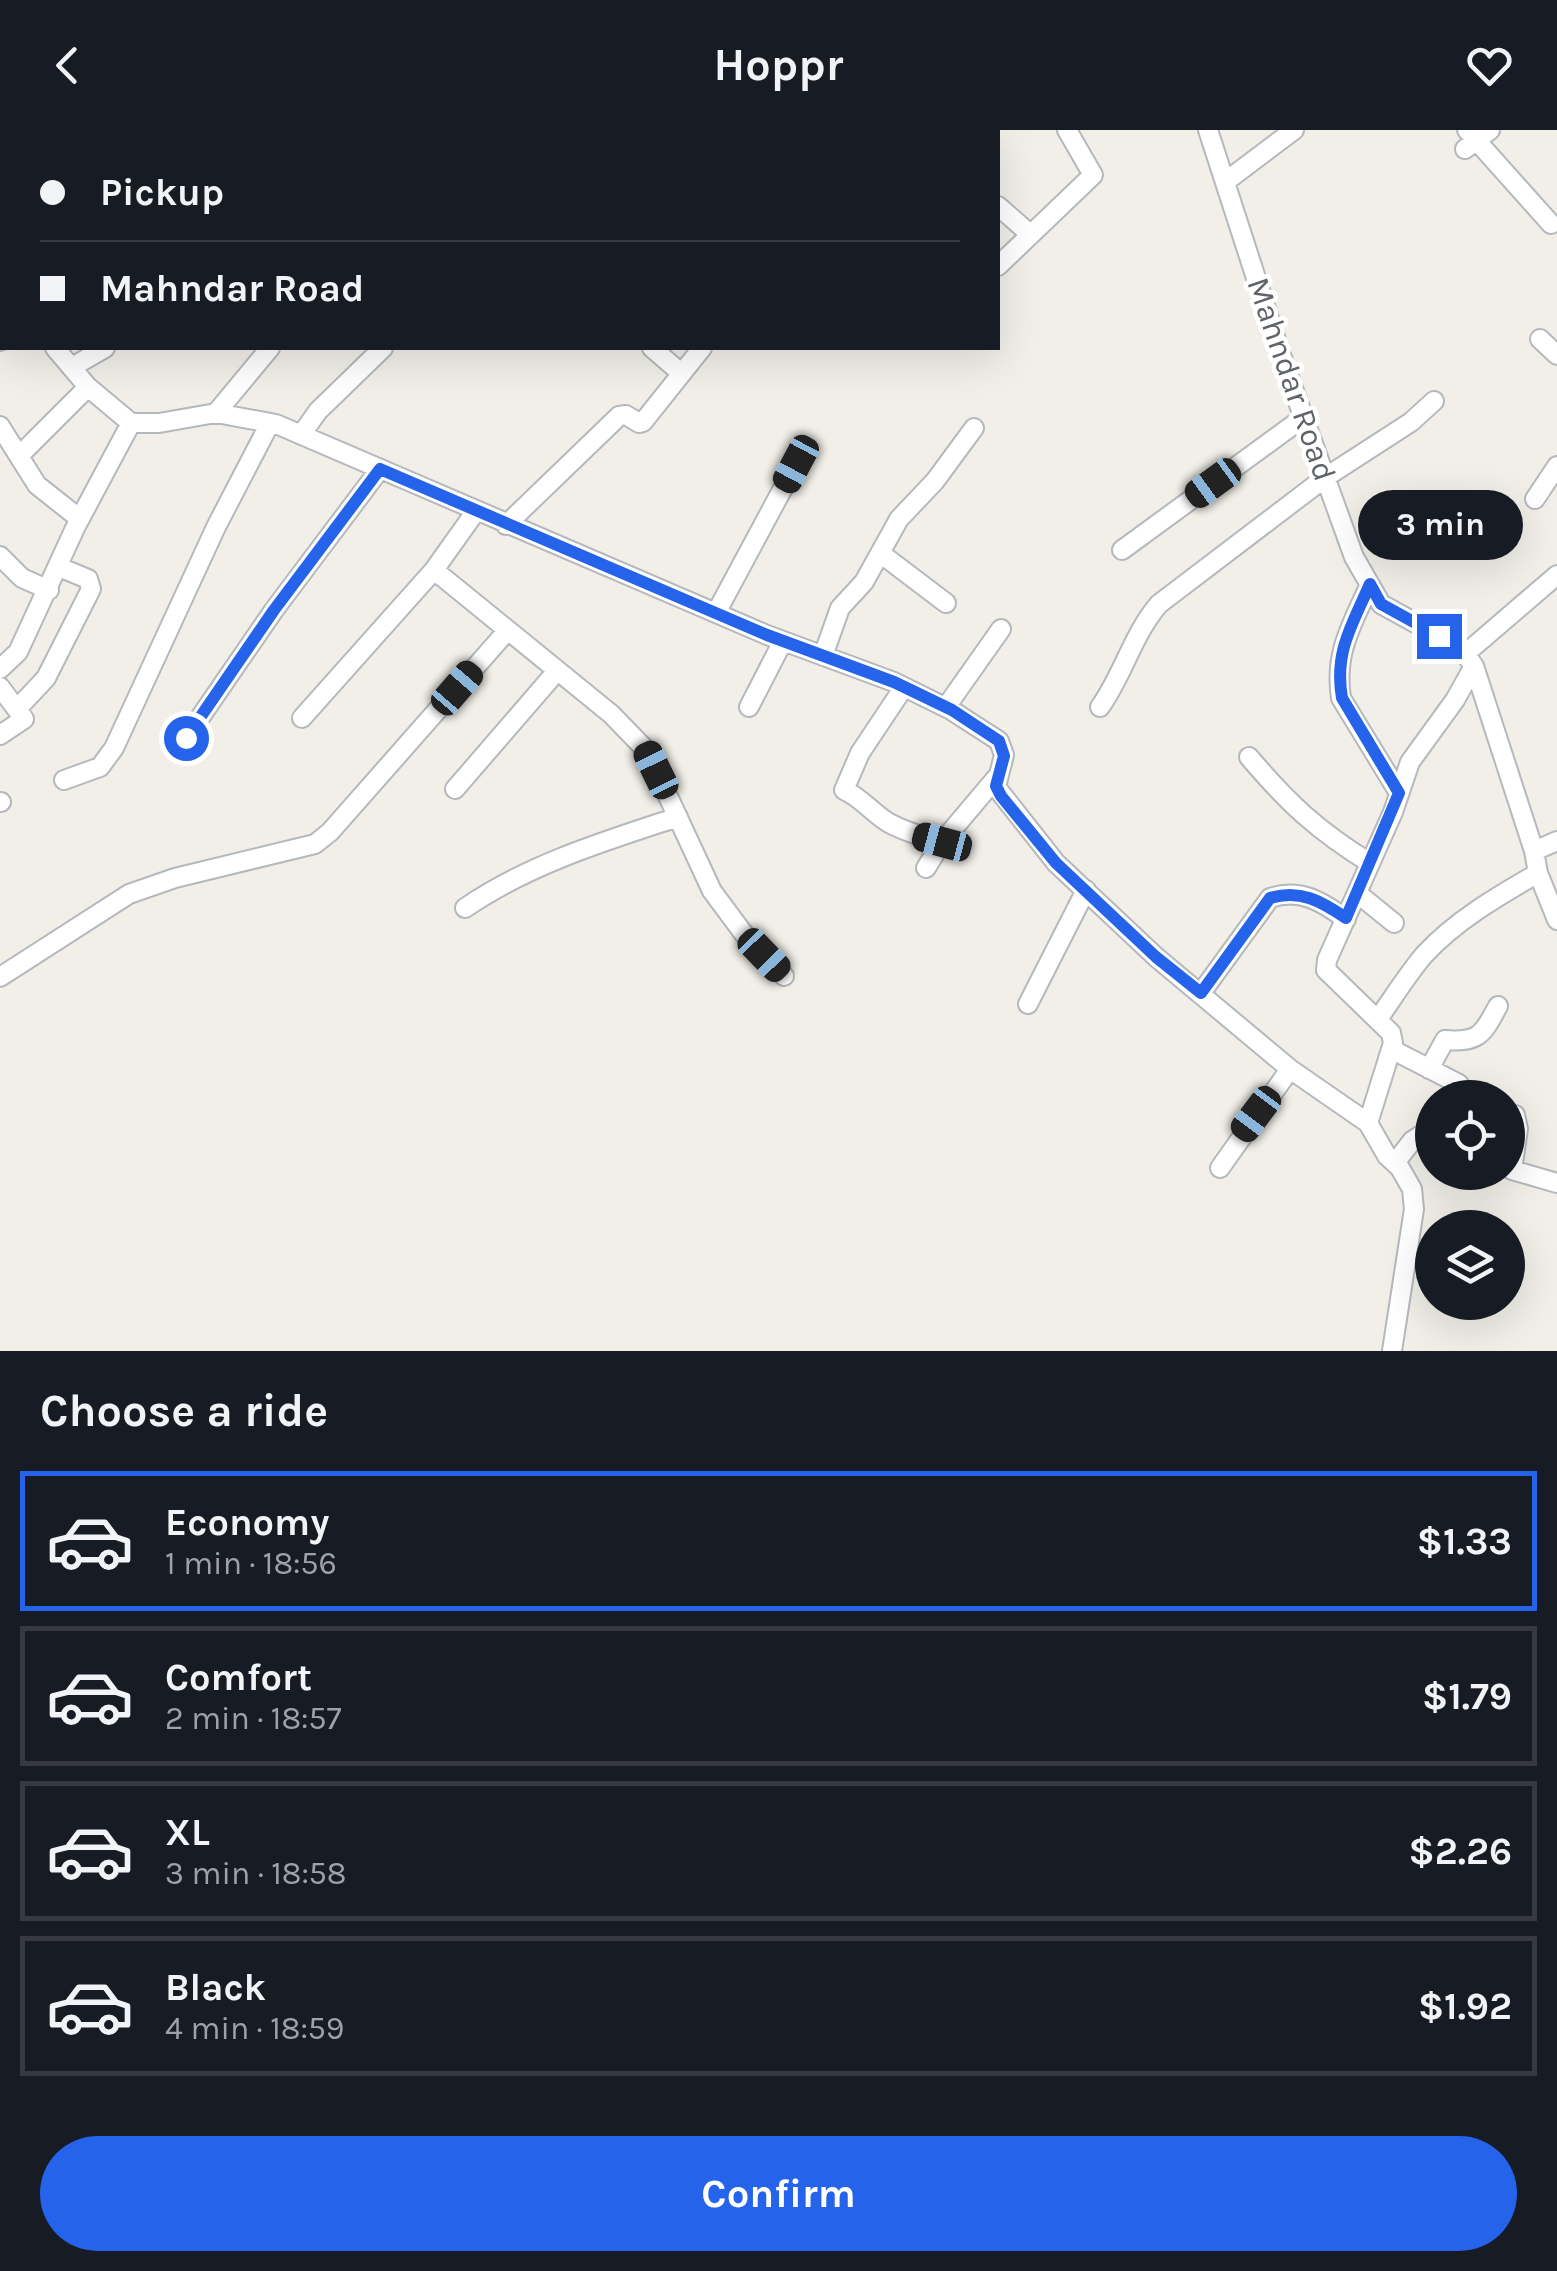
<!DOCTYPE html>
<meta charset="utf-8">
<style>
:root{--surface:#171b24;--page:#20242c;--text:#f1f3f6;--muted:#9ea1a6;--line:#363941;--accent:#2563eb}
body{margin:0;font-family:Karla,sans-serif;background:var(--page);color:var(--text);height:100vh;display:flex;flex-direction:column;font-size:38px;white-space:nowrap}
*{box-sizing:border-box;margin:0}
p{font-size:32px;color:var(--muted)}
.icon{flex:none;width:55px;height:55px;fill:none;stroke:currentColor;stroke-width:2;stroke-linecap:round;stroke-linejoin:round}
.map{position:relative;height:1221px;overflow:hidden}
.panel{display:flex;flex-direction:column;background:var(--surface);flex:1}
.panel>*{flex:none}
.guide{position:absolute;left:0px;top:0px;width:1000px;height:220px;box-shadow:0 10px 40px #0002;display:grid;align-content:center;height:220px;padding:0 40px;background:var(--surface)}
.controls{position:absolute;left:1415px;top:950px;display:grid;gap:20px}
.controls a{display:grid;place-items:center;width:110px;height:110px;border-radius:50%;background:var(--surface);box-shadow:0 10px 40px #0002;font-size:50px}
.end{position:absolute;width:45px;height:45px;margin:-22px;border:12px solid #2563eb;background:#fff;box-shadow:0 0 0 5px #fff}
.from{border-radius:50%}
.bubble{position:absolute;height:70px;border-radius:35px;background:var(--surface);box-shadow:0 10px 40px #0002;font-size:32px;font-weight:700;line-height:70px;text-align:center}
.car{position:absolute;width:30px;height:60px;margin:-30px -15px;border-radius:12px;box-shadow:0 0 8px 2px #0007;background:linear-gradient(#222 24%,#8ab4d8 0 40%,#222 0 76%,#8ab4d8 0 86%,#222 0)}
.guide b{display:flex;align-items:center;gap:35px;height:95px;font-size:38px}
.guide b+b{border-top:2px solid var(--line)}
.guide i{width:25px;height:25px;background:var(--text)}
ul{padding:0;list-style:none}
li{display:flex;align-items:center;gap:30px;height:140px;margin:0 20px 15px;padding:0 20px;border:5px solid var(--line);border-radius:0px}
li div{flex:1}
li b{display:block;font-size:38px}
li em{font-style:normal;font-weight:700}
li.selected{border-color:var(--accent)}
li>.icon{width:90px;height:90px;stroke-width:1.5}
h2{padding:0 40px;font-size:45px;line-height:120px}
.action{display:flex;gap:20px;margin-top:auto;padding:20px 40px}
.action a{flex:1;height:115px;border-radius:60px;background:var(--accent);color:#fff;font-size:40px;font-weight:700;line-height:115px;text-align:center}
header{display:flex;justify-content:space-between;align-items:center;height:130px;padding:0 40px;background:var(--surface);font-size:45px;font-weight:700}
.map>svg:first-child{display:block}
</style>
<header><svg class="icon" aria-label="back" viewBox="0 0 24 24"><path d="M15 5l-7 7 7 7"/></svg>Hoppr<svg class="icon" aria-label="heart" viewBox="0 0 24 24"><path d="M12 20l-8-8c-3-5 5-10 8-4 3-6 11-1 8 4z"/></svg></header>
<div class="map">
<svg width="1557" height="1221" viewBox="0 0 1557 1221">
<rect width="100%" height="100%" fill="#f1efe8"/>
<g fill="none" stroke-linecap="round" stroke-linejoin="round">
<g stroke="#b5b8bc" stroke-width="22">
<path id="minor" d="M 743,0 L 745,2
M 1208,0 L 1280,222 L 1354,427 L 1381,474 L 1439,506 L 1465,524 L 1474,536 L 1534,721 L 1538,743 L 1557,790
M 1467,0 L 1551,94
M 53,2 L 57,0
M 164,2 L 168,0
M 474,2 L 478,0
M 653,2 L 656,0
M 943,2 L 943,0
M 1465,19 L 1490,0
M 0,37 L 2,36
M 1225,52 L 1294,0
M 998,76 L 1030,104
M 0,103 L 2,107
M 998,136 L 1093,45 L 1067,0
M 1540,209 L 1557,225
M 0,211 L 2,210
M 55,218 L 88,257 L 131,293 L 159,293 L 216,283 L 276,294 L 767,505 L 894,552 L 951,580 L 999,611 L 1004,625 L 996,657 L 1056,733 L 1156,827 L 1290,939 L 1368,993 L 1387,1026 L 1400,1038 L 1412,1059 L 1414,1079 L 1392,1221
M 652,218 L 681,243
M 72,237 L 105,218
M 216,283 L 270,218
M 0,296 L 37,355 L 80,389
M 301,305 L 318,281 L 383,218
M 20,325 L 88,257
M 1535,369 L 1557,336
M 506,395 L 619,286 L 626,285 L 639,293 L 643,292 L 702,218
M 1122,420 L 1304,287
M 880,423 L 946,473
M 0,426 L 22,448 L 49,460
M 434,440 L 611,584 L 647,621 L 712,761 L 744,804 L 784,846
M 1370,454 C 1352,495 1334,522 1341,568 L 1399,663
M 716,483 L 796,334
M 1465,524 L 1557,445
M 823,526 L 840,478 L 864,452 L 899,389 L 935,351 L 974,298
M 0,539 L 18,522 L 76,396 L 131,293
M 0,557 L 24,589 L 0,605
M 904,557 L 860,623 L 844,660 C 862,668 872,683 889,693 C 906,702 923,707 942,712
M 749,577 L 783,511
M 946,577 L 1001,499
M 1100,577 C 1123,545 1133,504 1159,474 L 1326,347 L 1411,292 L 1434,271
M 17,579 L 46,548 L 91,459 L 88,449 L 59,437
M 302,588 L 434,440 L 476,381
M 186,608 L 274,480 L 380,339
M 1249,627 C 1289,674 1318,701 1370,733
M 64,650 L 100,637 L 114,618 L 216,397 L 270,293
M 455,659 L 557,541
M 0,672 L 1,672
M 1534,721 L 1557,711
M 926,738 L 942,712 L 996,648
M 1357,763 L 1394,793
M 465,778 C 529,734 605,711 678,687
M 0,847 L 129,764 L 175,748 L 315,714 L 330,702 L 508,500
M 1201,863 L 1270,768 C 1300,758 1321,771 1346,789
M 1028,874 L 1086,760
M 1378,889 C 1393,868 1407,845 1424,825 C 1455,791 1498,766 1538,743
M 1391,919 L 1459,954
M 1429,939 L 1445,910 C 1479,913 1483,904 1498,876
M 1515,985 L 1518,999 L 1512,1040 L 1557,1053
M 1368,993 L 1393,913 L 1391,903 L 1326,840 L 1327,830 L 1393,682 L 1410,632 L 1455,570 L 1474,536
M 1395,1033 L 1412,1011 L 1421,1005 L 1432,1007
M 1220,1038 L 1290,939"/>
</g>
<use href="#minor" stroke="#fff" stroke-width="18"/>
</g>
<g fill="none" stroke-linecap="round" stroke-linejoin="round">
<path stroke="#2563eb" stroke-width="12" d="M 186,608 L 274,480 L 380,339 L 767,505 L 894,552 L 952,580 L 999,611 L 1004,626 L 996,656 L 1001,666 L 1056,733 L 1156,827 L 1201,863 L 1270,768 C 1300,759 1321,771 1346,788 L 1399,663 L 1342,568 C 1334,522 1352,495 1370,454 L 1381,474 L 1439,506"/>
</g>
<g text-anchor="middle" stroke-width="9" stroke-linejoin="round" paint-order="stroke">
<g font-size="32" fill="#5f6368" stroke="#fff">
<text transform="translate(1292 249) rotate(71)" y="11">Mahndar Road</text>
</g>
</g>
</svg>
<div class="controls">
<a><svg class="icon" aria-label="locate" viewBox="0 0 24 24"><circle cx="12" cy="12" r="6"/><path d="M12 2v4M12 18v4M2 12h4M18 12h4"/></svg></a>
<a><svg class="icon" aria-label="layers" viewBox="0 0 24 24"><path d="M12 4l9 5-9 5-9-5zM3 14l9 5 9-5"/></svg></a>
</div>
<i class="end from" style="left:186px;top:608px"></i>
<i class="end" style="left:1439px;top:506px"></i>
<div class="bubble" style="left:1358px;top:360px;width:165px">3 min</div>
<i class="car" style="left:796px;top:334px;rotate:208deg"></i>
<i class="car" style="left:1213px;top:353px;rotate:234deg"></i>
<i class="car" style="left:457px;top:558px;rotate:41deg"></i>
<i class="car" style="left:656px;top:640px;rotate:334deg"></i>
<i class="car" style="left:942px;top:712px;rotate:285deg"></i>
<i class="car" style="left:764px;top:825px;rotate:136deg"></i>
<i class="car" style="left:1256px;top:984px;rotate:217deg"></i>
<div class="guide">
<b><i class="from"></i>Pickup</b>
<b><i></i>Mahndar Road</b>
</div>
</div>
<section class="panel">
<h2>Choose a ride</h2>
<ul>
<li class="selected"><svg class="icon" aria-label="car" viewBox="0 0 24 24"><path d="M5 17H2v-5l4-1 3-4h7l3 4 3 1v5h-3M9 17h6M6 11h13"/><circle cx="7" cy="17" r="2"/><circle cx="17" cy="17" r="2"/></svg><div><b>Economy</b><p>1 min · 18:56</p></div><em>$1.33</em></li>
<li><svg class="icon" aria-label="car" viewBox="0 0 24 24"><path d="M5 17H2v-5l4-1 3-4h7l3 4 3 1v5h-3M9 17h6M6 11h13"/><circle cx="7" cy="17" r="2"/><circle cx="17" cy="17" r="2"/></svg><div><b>Comfort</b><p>2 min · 18:57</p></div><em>$1.79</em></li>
<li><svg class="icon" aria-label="car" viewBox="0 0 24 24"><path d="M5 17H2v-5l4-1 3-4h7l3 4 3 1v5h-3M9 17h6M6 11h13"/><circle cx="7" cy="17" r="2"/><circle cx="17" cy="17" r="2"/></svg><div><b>XL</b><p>3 min · 18:58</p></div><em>$2.26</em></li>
<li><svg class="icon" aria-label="car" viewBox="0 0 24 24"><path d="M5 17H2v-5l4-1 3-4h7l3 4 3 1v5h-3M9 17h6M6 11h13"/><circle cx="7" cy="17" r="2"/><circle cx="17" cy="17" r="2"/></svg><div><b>Black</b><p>4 min · 18:59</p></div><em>$1.92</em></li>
</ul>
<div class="action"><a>Confirm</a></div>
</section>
